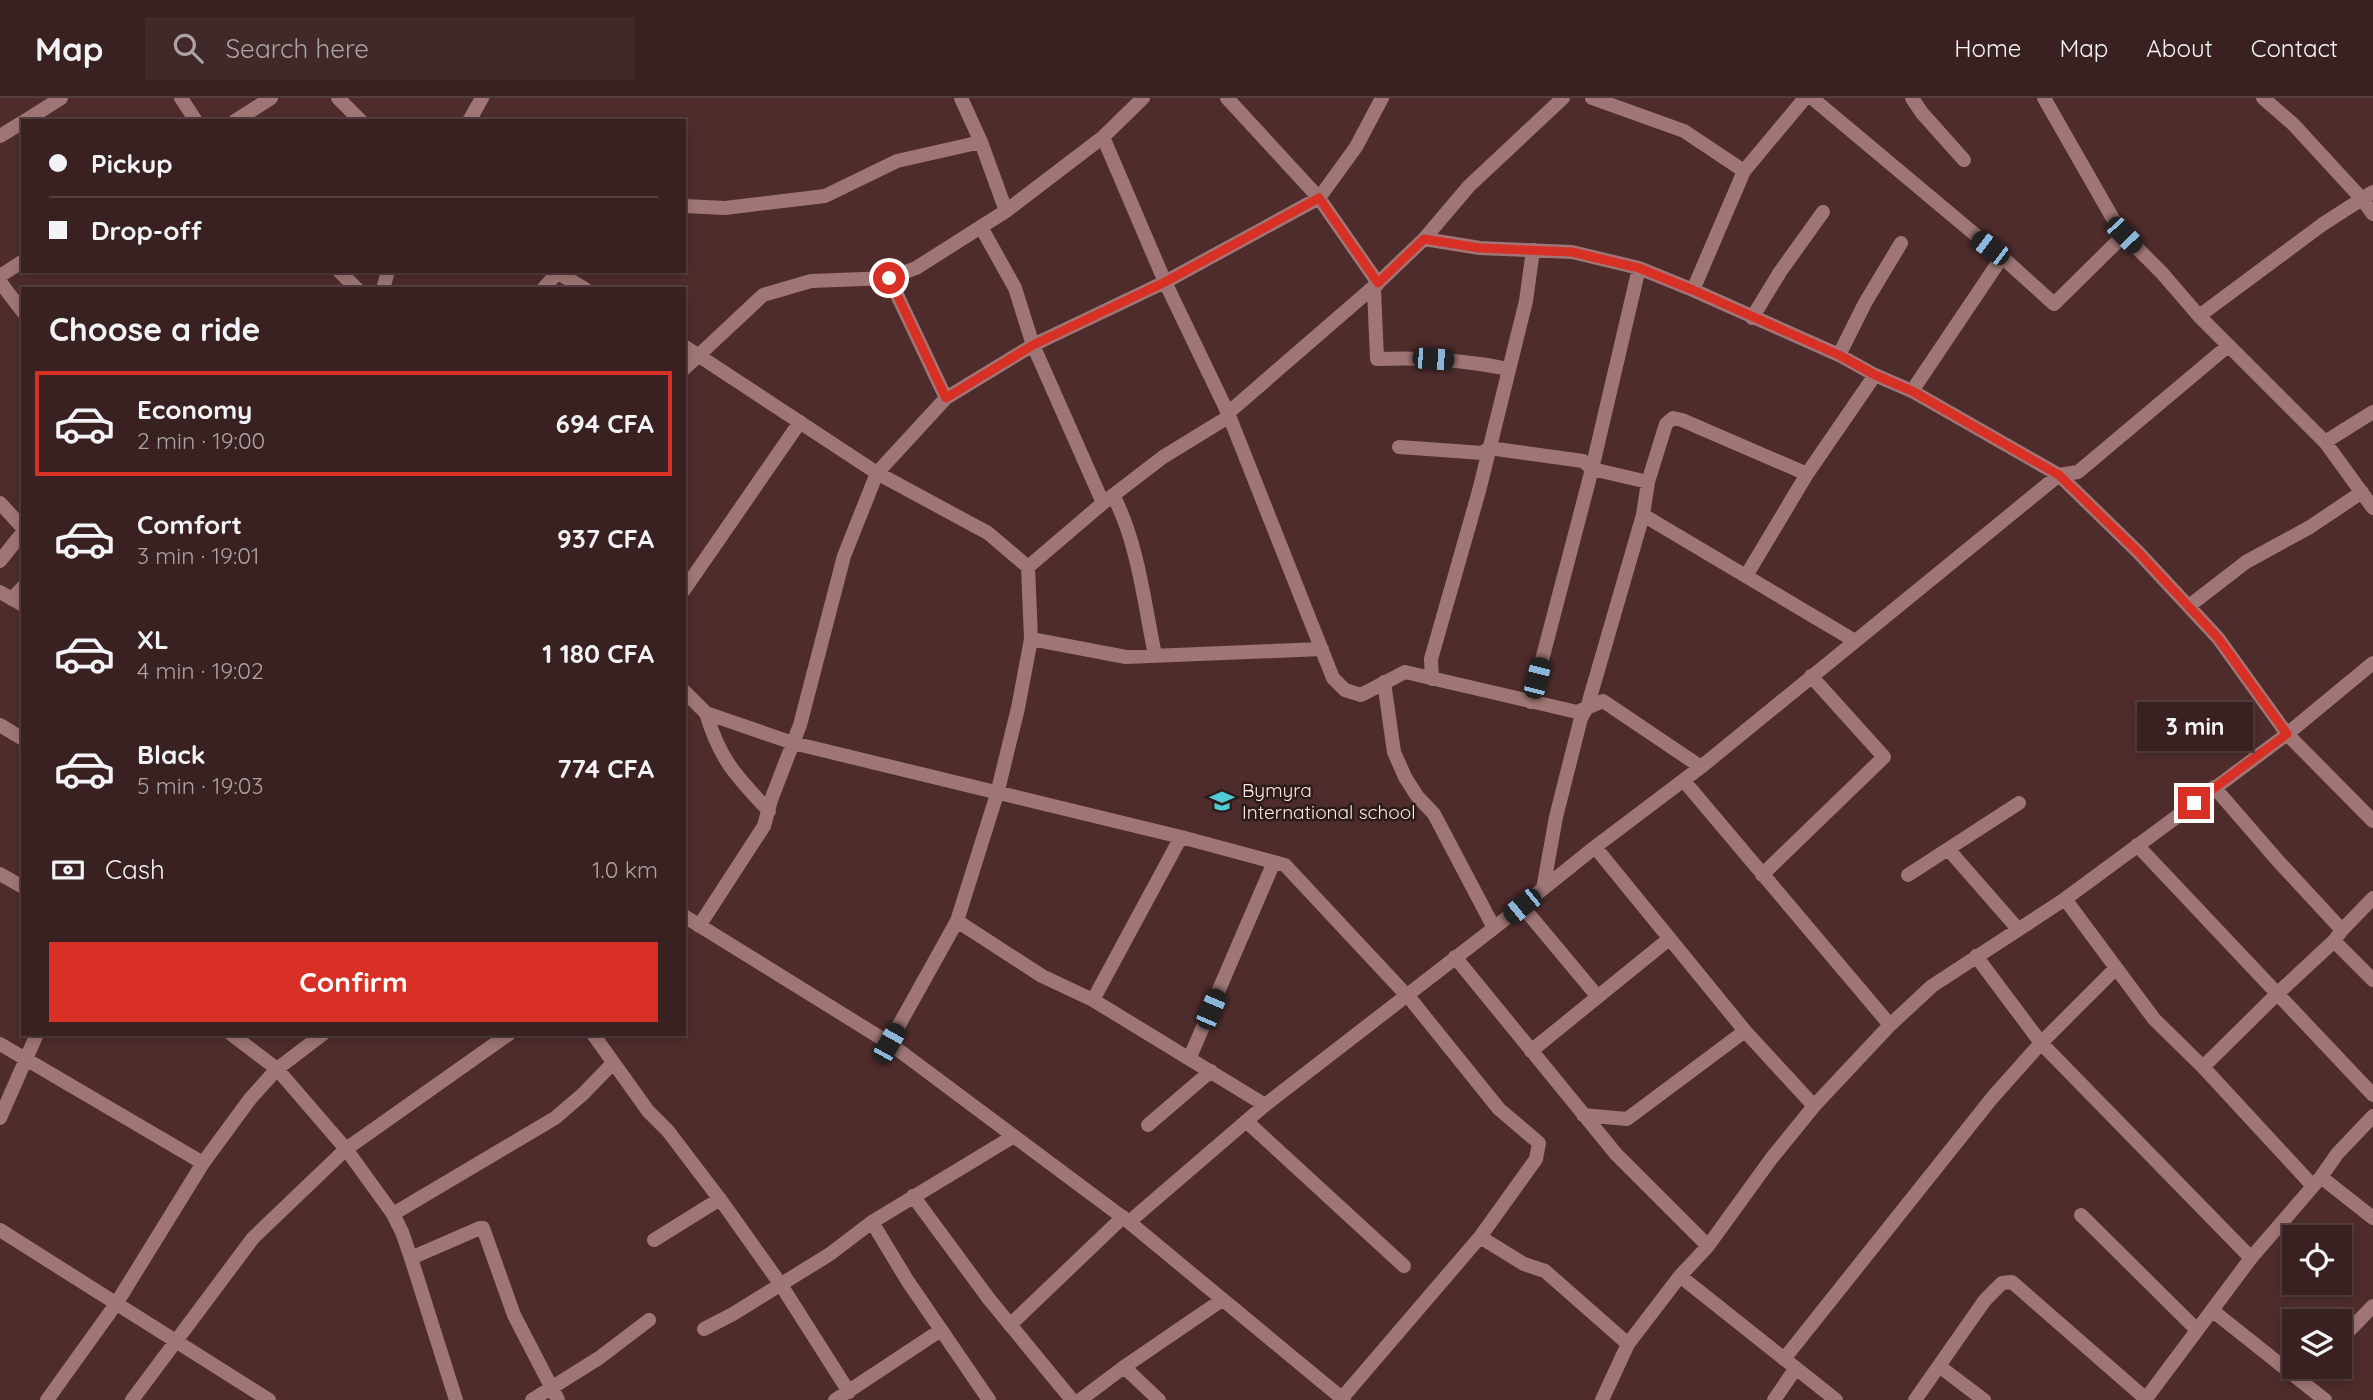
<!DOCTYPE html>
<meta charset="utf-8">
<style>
:root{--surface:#3a2121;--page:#41292a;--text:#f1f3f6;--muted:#aba3a5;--line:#543e3f;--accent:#d93025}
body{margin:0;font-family:Quicksand,sans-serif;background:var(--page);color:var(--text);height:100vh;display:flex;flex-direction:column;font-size:26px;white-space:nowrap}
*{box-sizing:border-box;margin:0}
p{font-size:23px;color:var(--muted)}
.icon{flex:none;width:38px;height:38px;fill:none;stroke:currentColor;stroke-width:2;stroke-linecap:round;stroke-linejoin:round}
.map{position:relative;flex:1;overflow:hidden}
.drawer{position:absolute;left:21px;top:189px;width:665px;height:749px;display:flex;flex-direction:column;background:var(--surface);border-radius:0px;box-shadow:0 4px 10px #0003,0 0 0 2px var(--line)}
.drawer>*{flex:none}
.hud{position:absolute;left:21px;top:21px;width:665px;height:154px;border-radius:0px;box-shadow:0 4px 10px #0003,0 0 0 2px var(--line);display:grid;align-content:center;height:154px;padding:0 28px;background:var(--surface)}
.fabs{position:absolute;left:2282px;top:1127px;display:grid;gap:14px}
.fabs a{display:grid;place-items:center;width:70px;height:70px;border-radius:0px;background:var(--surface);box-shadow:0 4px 10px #0003,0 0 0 2px var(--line);font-size:35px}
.end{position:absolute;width:32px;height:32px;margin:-16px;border:9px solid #d93025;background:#fff;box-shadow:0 0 0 4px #fff}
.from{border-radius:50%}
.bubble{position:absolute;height:49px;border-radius:0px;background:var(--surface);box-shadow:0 4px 10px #0003,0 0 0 2px var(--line);font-size:23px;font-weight:700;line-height:49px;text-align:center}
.car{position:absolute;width:21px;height:42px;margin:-21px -10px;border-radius:9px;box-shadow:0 0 5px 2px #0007;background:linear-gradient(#222 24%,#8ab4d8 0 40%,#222 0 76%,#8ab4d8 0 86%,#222 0)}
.hud b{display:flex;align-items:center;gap:24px;height:66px;font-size:26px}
.hud b+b{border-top:2px solid var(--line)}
.hud i{width:18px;height:18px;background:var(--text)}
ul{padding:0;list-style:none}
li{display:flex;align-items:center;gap:21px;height:105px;margin:0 14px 10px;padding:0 14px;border:4px solid transparent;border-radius:0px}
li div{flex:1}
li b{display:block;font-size:26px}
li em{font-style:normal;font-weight:700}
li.on{border-color:var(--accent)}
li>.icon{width:63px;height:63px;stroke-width:1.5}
h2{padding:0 28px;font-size:32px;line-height:84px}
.pay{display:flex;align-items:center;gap:18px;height:77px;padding:0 28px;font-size:26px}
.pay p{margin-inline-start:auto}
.button{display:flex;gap:14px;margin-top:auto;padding:14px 28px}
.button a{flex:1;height:80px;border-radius:0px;background:var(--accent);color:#fff;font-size:28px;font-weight:700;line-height:80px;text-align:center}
header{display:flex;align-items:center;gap:42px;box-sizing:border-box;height:98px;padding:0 35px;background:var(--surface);border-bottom:2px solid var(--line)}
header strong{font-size:33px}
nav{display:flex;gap:38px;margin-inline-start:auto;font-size:24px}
.search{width:490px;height:63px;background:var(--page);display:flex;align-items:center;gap:18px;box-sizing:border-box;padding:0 24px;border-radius:0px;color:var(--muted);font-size:26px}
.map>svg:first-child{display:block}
</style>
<header>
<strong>Map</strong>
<div class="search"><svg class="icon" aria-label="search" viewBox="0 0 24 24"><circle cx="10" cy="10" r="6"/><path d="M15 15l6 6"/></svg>Search here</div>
<nav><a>Home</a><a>Map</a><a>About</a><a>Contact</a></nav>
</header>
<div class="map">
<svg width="2373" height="1302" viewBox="0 0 2373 1302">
<rect width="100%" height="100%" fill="#4e2c2c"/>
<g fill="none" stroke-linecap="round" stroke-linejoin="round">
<path stroke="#9f7675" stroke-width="14" d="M 181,0 L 196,23
M 338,0 L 361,23
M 961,0 L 981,44 L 1006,113
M 1227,0 L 1319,100 L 1356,49 L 1382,0
M 1592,0 L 1684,33 L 1744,73
M 1812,0 L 2002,159 L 2054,206 L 2124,137
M 1912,0 L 1922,15 L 1964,62
M 2044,0 L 2120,133 L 2162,175 L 2199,218 L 2325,344 L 2373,410
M 2263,0 L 2293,26 L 2362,101 L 2373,116
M 25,23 L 61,0
M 235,23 L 271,0
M 469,23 L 482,0
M 0,38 L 23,24
M 1103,39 L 1165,184 L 1228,315 L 1333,580 L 1345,592 L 1361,597 L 1405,574 L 1577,614 L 1603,603 L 1701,669
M 684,108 L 725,110 L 825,98 L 897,63 L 981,44
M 981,129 L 1015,190 L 1033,247 L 1103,405 L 1028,469
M 1424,141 L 1480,150 L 1572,154 L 1639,170 L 1693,192 L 1839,257 L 1875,277 L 1912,293 L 2059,377 L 2139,455 L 2218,540 L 2287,636 L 2373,723
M 339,173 L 357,191
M 555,173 L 585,191
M 0,178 L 23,163
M 889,180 L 946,300
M 0,184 L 23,214
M 383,191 L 388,173
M 543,191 L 557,175
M 1693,192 L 1744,73 L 1805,0
M 2199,218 L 2323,126 L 2373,94
M 1752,220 L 1780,174 L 1823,114
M 684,248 L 877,375 L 988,435 L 1028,469 L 1031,541 L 1018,610 L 997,696 L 957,823 L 889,945
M 1839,257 L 1865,205 L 1901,145
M 684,271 L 763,197 L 811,183 L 889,180 L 916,170 L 1006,113 L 1103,39 L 1143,0
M 1912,293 L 2002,159
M 2325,344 L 2373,314
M 1399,349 L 1483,355 L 1489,350 L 1583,363 L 1592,371 L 1648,384
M 1113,397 C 1138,445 1144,504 1155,557
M 0,405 L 23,430
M 1103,405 L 1163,359 L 1225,321 L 1228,315 L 1378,185 L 1424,141 L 1469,88 L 1563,0
M 1643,417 L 1855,543
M 0,463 L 23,434
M 1746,478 L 1807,376 L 1875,277
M 684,492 L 800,324
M 0,494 L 23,507
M 12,501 L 23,489
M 2189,508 L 2246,464 L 2310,429 L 2362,394
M 1031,541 L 1126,559 L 1322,551
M 1432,581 L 1431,561 L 1479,393 L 1526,203 L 1533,152
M 1384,584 L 1394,654 L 1405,679 L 1417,698 L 1434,716 L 1494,830
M 684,593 L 706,615 L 793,645 L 1181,739 L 1285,767 L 1412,903 L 1499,1011 L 1539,1045 L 1536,1061 L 1480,1139 L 1342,1300
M 1531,604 L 1592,371 L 1639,170
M 706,615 C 720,662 736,678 769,713
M 0,627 L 23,641
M 1684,683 L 1890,927
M 2214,689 L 2279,764 L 2342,832
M 2137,747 L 2373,997
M 1595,749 L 1745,933 L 1814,1008
M 1948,751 L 2018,831
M 0,776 L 23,789
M 1762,777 L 1884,659 L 1811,578
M 1908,777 L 2019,705
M 1543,791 L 1556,719 L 1581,620 L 1587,610 L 1643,417 L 1648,384 L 1666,326 L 1673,320 L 1682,322 L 1807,376
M 2065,801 L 2154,921 L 2203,969 L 2313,1088
M 1522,808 L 1598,899
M 684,818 L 889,945 L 1129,1124 L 1344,1302
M 957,823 L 1042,878 L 1093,902 L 1265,1007
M 699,828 L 764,728 L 771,702 L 800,627 L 844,458 L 877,375 L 946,300 L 1033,247 L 1165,184 L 1319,100 L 1378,185 L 1374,191 L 1377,261 C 1422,259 1465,262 1509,271
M 2334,843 L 2373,882
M 1976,858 L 2041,945 L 2251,1160
M 1455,859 L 1616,1056 L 1708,1148
M 1093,902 L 1181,739
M 231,936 L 277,971 L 346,1051 L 393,1116 L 402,1134 L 411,1160 L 456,1302
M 593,936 L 648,1013 L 668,1033 L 725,1108 L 781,1187 L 849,1294
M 0,946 L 203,1065
M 1531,953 L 1669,841
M 1190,959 L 1274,764
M 2203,969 L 2277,896 L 2334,843 L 2342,832 L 2373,800
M 1583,1017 L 1627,1021 L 1745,933
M 0,1020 L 37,936
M 1246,1023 L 1404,1168
M 1148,1027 L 1211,973
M 2321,1079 L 2373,1120
M 913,1098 L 989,1201 L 1072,1302
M 393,1116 L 555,1020 L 583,996 L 613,965
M 2081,1117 L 2196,1231
M 872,1124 L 907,1182 L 989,1302
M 1129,1124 L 1265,1007 L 1494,830 L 1595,749 L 1701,669 L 2059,377 L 2078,374 L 2228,248
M 0,1132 L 269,1302
M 1480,1139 L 1524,1166 L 1545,1173 L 1628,1246
M 654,1142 L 720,1101
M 411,1160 L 480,1130 L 483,1130 L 514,1217 L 558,1302
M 1680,1178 L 1836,1302
M 2213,1213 L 2325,1302
M 1010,1227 L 1123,1119
M 704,1231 L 733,1216 L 830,1156 L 872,1124 L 1014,1038
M 2340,1242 L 2373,1208
M 1784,1261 L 1992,1000 L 2041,945 L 2116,870
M 1939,1268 L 1984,1302
M 1124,1269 L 1159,1302
M 2301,1283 L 2314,1269
M 47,1302 L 116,1206 L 203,1065 L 250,1001 L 277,971 L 323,936
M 132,1302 L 253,1140 L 346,1051 L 509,936
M 532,1302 L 599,1260 L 649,1222
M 835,1302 L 941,1232
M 1080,1302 L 1124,1269 L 1222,1202
M 1602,1302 L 1628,1246 L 1680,1178 L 1708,1148 L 1771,1061 L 1814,1008 L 1890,927 L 1932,888 L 2065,801 L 2175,720 L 2287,636 L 2373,565
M 1774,1302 L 1796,1270
M 1915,1302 L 1985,1202 L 2002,1185 L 2012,1184 L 2146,1301
M 2145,1302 L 2251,1160 L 2321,1079 L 2337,1056 L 2373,1018"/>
</g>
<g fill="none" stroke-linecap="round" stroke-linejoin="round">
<path stroke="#d93025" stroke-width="9" d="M 889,180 L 946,300 L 1033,247 L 1165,184 L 1319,100 L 1378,185 L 1424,141 L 1480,150 L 1572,154 L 1639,170 L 1693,192 L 1839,257 L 1875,277 L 1912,293 L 2059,377 L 2139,455 L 2218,540 L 2287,636 L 2194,705"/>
</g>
<defs>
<g id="school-bare" transform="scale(1.89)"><path d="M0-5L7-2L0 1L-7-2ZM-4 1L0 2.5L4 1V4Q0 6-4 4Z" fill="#51ccd4" stroke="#2a1a19" stroke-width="2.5" paint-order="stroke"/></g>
</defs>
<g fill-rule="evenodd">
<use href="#school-bare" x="1222" y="703"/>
</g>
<g text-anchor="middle" stroke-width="5" stroke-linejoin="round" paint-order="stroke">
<g font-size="19" fill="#ffe8e6" stroke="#2a1a19" text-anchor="start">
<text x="1242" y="699">Bymyra<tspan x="1242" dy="22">International school</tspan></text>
</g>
</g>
</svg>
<div class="fabs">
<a><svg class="icon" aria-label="locate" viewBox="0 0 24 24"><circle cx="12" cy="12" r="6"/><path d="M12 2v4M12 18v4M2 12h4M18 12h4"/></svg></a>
<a><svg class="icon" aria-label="layers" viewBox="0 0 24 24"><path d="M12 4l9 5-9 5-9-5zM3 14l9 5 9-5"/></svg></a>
</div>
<i class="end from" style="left:889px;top:180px"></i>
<i class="end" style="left:2194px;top:705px"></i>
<div class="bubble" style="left:2137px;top:604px;width:116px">3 min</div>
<i class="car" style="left:2124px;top:137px;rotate:136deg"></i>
<i class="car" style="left:1990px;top:150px;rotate:307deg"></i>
<i class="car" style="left:1433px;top:261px;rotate:94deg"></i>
<i class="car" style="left:1537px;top:580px;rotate:14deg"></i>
<i class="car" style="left:1522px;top:808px;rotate:231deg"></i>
<i class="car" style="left:1211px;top:911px;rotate:23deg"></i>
<i class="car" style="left:889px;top:945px;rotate:29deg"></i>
<div class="hud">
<b><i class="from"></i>Pickup</b>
<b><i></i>Drop-off</b>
</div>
<section class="drawer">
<h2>Choose a ride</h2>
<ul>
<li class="on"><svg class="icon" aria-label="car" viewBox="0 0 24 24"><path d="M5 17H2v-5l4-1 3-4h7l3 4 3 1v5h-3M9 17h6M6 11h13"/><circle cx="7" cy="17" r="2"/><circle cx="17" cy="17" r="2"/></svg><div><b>Economy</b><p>2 min · 19:00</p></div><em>694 CFA</em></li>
<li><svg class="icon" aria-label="car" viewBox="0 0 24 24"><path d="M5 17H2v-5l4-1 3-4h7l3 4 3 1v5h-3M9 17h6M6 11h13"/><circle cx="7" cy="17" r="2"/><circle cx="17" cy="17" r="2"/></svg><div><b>Comfort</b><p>3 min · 19:01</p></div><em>937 CFA</em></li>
<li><svg class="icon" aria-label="car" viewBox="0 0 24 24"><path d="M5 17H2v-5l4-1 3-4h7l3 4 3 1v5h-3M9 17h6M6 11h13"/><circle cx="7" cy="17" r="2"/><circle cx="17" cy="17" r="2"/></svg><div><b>XL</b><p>4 min · 19:02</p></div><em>1 180 CFA</em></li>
<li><svg class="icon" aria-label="car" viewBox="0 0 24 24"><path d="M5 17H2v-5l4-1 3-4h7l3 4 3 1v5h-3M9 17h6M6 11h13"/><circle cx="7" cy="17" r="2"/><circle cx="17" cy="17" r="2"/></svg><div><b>Black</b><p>5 min · 19:03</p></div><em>774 CFA</em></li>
</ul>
<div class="pay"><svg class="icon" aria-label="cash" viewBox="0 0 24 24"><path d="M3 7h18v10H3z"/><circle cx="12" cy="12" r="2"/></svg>Cash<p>1.0 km</p></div>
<div class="button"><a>Confirm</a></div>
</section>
</div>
